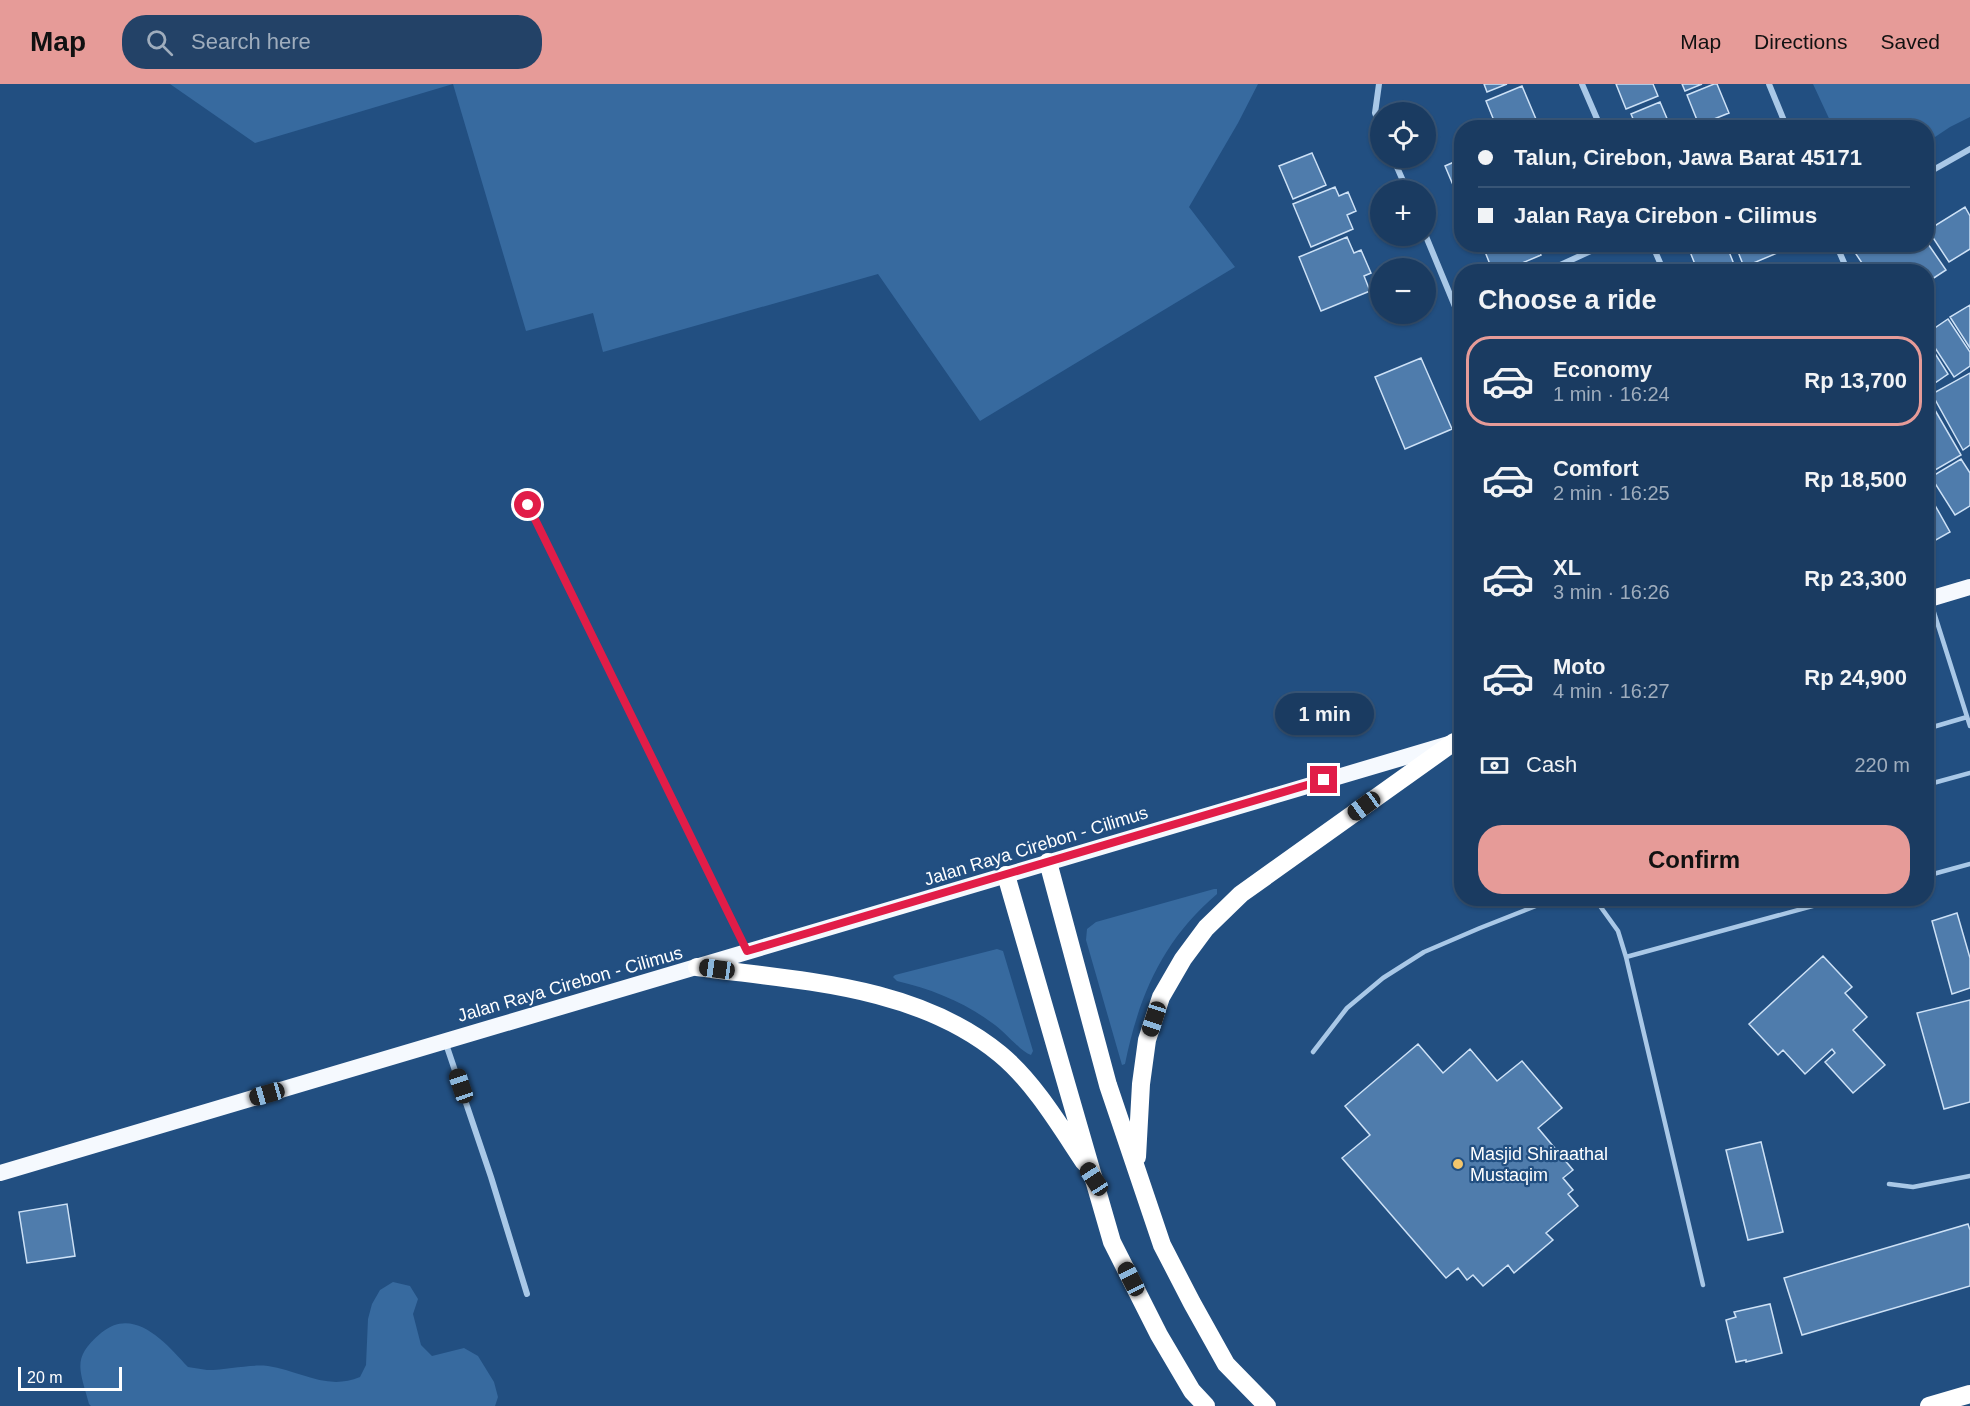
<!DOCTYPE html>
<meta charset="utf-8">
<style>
:root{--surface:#1a3b61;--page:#234267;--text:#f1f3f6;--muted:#9fadbd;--line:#385576;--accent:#e69b98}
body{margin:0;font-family:Arial,sans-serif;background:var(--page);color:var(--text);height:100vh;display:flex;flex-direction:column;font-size:22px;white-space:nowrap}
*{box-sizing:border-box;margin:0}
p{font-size:20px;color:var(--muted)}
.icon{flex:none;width:33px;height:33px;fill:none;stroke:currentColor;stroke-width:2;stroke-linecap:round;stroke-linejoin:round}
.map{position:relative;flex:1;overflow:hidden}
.panel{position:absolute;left:1454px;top:180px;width:480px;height:642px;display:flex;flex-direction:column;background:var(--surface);border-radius:24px;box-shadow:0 2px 4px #0004,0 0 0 2px var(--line)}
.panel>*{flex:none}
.guide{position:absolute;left:1454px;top:36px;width:480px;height:132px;border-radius:24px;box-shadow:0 2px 4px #0004,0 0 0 2px var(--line);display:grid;align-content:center;height:132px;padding:0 24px;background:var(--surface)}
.fabs{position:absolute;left:1370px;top:18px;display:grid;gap:12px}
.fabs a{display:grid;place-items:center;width:66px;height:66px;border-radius:50%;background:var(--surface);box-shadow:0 2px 4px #0004,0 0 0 2px var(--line);font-size:30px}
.scale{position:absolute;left:18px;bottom:15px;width:104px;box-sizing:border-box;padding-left:6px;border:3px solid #fff;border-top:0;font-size:16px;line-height:21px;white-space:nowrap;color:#fff;-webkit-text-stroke:4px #224f81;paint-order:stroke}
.end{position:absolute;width:27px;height:27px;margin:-14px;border:8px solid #e11d48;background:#fff;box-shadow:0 0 0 3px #fff}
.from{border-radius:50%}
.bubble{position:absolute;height:42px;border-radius:21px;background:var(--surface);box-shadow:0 2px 4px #0004,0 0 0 2px var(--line);font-size:20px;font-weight:800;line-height:42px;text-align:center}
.car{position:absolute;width:18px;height:36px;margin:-18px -9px;border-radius:8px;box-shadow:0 0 4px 2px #0007;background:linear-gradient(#222 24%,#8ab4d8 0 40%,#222 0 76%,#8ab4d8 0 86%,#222 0)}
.guide b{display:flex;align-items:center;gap:21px;height:57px;font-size:22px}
.guide b+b{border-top:2px solid var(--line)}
.guide i{width:15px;height:15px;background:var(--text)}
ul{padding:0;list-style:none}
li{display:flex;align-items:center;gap:18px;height:90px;margin:0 12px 9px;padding:0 12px;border:3px solid transparent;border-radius:24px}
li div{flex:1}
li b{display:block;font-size:22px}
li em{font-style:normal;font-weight:800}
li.current{border-color:var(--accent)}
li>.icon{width:54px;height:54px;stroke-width:1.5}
h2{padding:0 24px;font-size:27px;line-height:72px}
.pay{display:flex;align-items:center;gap:15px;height:66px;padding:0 24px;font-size:22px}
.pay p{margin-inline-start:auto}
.primary-button{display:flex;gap:12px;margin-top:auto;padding:12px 24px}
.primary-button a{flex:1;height:69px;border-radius:24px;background:var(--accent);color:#111;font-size:24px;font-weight:800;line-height:69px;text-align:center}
header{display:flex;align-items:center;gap:36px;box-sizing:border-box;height:84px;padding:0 30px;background:var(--accent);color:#111}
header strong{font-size:28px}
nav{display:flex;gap:33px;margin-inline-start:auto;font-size:21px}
.search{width:420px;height:54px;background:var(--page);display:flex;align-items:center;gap:15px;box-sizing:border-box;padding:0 21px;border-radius:24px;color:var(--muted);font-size:22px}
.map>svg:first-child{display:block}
</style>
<header>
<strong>Map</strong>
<div class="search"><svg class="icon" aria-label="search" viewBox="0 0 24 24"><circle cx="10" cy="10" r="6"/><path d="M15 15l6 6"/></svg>Search here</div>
<nav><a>Map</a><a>Directions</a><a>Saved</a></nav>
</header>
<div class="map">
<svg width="1970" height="1322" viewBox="0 0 1970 1322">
<rect width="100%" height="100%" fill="#224f81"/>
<path fill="#376a9f" d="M 170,0 L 1258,0 L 1238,39 L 1189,123 L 1235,183 L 980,337 L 878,190 L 603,268 L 593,229 L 526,247 L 453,0 L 255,59 Z
M 1813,0 L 1970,0 L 1970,33 L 1950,43 L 1926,59 L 1926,44 L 1833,43 Z
M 1214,805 L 1217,805 L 1217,810 C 1163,856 1139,911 1125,980 L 1122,981 L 1086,856 L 1087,845 L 1096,838 Z
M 997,865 L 1003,867 L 1033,967 L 1031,971 C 1021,968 1005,948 995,941 C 966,919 932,905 897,897 L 893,893 L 895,891 Z
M 393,1198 L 410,1202 L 418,1215 L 413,1230 L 421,1261 L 432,1272 L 464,1264 L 478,1272 L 494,1298 L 498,1313 L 495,1322 L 91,1322 L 89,1320 C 80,1286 71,1274 101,1249 C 134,1221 166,1259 188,1283 C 194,1284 201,1285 207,1286 C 228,1286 248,1280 268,1282 C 301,1287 327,1307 360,1293 L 366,1281 L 368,1235 L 372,1220 L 380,1206 Z"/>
<path fill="#4f7cac" stroke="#cde1f6" stroke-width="1.5" d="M 1484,0 L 1507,0 L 1487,8 Z
M 1616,0 L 1653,0 L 1658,12 L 1626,25 Z
M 1682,0 L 1702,0 L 1685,7 Z
M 1714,0 L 1717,0 L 1729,29 L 1699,41 L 1687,11 Z
M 1522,2 L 1536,35 L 1516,44 L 1497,44 L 1486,17 Z
M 1660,18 L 1671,44 L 1637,44 L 1631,30 Z
M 1733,37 L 1736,44 L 1717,44 Z
M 1312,69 L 1326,101 L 1293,115 L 1279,82 Z
M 1461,75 L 1461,120 L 1445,82 Z
M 1335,103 L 1339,112 L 1348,108 L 1356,127 L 1347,131 L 1353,145 L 1311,163 L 1293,120 Z
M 1965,123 L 1970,132 L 1970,165 L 1949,178 L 1928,146 Z
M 1347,153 L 1354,169 L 1361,166 L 1371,189 L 1364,192 L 1370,207 L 1321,227 L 1299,173 Z
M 1926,157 L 1946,186 L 1926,199 L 1926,188 L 1868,188 L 1854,167 L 1864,160 L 1900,160 L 1904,167 L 1914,160 L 1926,160 Z
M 1482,160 L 1536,160 L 1541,171 L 1501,188 L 1493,188 Z
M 1687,160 L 1726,160 L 1737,188 L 1698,188 Z
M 1735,160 L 1787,160 L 1789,164 L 1744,183 Z
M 1970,221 L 1970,264 L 1950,233 Z
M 1948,235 L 1970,268 L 1970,282 L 1954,293 L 1926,250 Z
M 1926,255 L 1948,290 L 1926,305 Z
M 1421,274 L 1452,345 L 1405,365 L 1375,293 Z
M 1970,289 L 1970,361 L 1963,366 L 1932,310 Z
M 1928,314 L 1961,371 L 1930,389 L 1926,383 L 1926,315 Z
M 1961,375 L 1970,389 L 1970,422 L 1955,431 L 1931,393 Z
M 1927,407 L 1950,448 L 1927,461 L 1926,458 Z
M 1957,829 L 1970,874 L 1970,904 L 1952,910 L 1932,837 Z
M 1823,872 L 1852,903 L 1845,909 L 1867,933 L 1853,946 L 1885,981 L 1853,1009 L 1825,978 L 1835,969 L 1832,965 L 1805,990 L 1783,966 L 1778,971 L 1749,940 Z
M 1970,916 L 1970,1018 L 1944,1025 L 1917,929 Z
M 1418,960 L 1443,989 L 1470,965 L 1497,997 L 1522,977 L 1562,1024 L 1538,1044 L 1573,1086 L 1563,1094 L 1573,1106 L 1568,1110 L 1578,1122 L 1546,1149 L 1553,1156 L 1514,1189 L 1508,1181 L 1483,1202 L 1473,1191 L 1467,1196 L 1458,1184 L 1446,1194 L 1342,1074 L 1370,1051 L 1345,1022 Z
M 1761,1058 L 1783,1148 L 1748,1156 L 1726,1066 Z
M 67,1120 L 75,1172 L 27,1179 L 19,1128 Z
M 1968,1140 L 1970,1146 L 1970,1202 L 1802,1251 L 1784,1194 Z
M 1770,1220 L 1782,1269 L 1746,1278 L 1746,1276 L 1736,1278 L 1726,1236 L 1736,1233 L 1734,1228 Z"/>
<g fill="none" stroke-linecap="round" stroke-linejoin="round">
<path stroke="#a9c8e7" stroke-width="4.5" d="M 528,421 L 746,865
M 1931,519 L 1970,642
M 1926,645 L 1967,633
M 1926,701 L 1970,689
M 1926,792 L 1970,780
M 1582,814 L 1600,822 L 1618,847 L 1626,873 L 1703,1201
M 1626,873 L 1842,814
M 1313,968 L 1347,924 L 1383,894 L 1424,868 L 1480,844 L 1556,814
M 1889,1100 L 1913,1103 L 1970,1092"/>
<path stroke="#a9c8e7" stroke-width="6" d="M 1379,0 L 1375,29 L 1380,41
M 1582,0 L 1601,44
M 1769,0 L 1787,44
M 1393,74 L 1407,106
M 1926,90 L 1970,65
M 1425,150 L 1461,237
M 1652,160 L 1664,188
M 1836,160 L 1848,188
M 1545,188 L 1606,160
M 445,957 L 491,1093 L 527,1210"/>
<path stroke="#f5f9fe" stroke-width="16" d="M 1926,516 L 1970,503
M 0,1089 L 1449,660"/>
<path stroke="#fff" stroke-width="18" d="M 1048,778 L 1108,1001 L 1162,1161 L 1192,1219 L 1226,1280 L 1267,1322
M 1006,791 L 1112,1158 L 1159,1251 L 1192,1307 L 1206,1322
M 697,883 C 800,897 916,901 1000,970 C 1034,998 1060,1042 1084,1078
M 1137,1073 L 1141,1000 L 1147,956 L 1161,913 L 1183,875 L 1206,844 L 1241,810 L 1454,658
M 1929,1322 L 1970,1310"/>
</g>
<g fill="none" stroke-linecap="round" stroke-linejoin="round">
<path stroke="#e11d48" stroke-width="8" d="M 528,421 L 747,867 L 1324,696"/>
</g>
<circle fill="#f3c66c" stroke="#224f81" stroke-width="2" cx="1458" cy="1080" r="6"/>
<g text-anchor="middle" stroke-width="4.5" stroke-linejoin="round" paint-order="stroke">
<g font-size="18" fill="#fff" stroke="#224f81">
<text transform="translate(1036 762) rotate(-17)" y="6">Jalan Raya Cirebon - Cilimus</text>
<text transform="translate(570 900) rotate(-16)" y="6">Jalan Raya Cirebon - Cilimus</text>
</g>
<g font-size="18" fill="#fff" stroke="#224f81" text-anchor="start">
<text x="1470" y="1076">Masjid Shiraathal<tspan x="1470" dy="21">Mustaqim</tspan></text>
</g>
</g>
</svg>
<div class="fabs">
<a><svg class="icon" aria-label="locate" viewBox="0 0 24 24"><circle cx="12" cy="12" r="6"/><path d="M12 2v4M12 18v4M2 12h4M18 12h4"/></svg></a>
<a>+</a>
<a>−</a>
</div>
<div class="scale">20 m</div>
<i class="end from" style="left:528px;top:421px"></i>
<i class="end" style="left:1324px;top:696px"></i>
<div class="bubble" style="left:1275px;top:609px;width:99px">1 min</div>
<i class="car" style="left:1364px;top:722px;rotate:234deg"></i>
<i class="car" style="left:717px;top:885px;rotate:278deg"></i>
<i class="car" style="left:1154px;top:935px;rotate:198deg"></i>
<i class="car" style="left:461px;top:1002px;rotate:341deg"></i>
<i class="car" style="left:267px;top:1010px;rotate:254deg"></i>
<i class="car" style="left:1094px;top:1095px;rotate:327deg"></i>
<i class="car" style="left:1131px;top:1195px;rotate:333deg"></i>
<div class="guide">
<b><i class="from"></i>Talun, Cirebon, Jawa Barat 45171</b>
<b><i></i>Jalan Raya Cirebon - Cilimus</b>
</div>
<section class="panel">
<h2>Choose a ride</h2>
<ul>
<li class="current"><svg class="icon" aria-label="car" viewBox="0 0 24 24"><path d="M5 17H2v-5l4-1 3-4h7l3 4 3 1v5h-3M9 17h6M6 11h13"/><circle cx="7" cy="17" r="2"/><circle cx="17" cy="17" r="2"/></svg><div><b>Economy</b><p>1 min · 16:24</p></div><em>Rp 13,700</em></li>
<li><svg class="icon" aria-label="car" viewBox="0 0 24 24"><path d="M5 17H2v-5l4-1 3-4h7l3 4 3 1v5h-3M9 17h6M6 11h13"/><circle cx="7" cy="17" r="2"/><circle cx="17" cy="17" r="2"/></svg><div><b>Comfort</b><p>2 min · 16:25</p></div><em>Rp 18,500</em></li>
<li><svg class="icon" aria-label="car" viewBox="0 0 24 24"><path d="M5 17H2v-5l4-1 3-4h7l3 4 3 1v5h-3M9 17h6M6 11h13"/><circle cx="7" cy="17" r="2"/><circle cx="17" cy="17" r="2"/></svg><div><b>XL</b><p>3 min · 16:26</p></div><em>Rp 23,300</em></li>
<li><svg class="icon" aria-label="car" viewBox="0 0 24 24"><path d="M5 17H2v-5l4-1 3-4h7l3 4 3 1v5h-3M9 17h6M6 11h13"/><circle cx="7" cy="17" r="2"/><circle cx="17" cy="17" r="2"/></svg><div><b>Moto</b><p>4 min · 16:27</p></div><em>Rp 24,900</em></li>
</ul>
<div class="pay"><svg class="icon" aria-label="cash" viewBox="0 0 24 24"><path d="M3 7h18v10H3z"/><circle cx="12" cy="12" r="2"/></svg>Cash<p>220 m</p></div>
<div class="primary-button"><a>Confirm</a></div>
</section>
</div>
